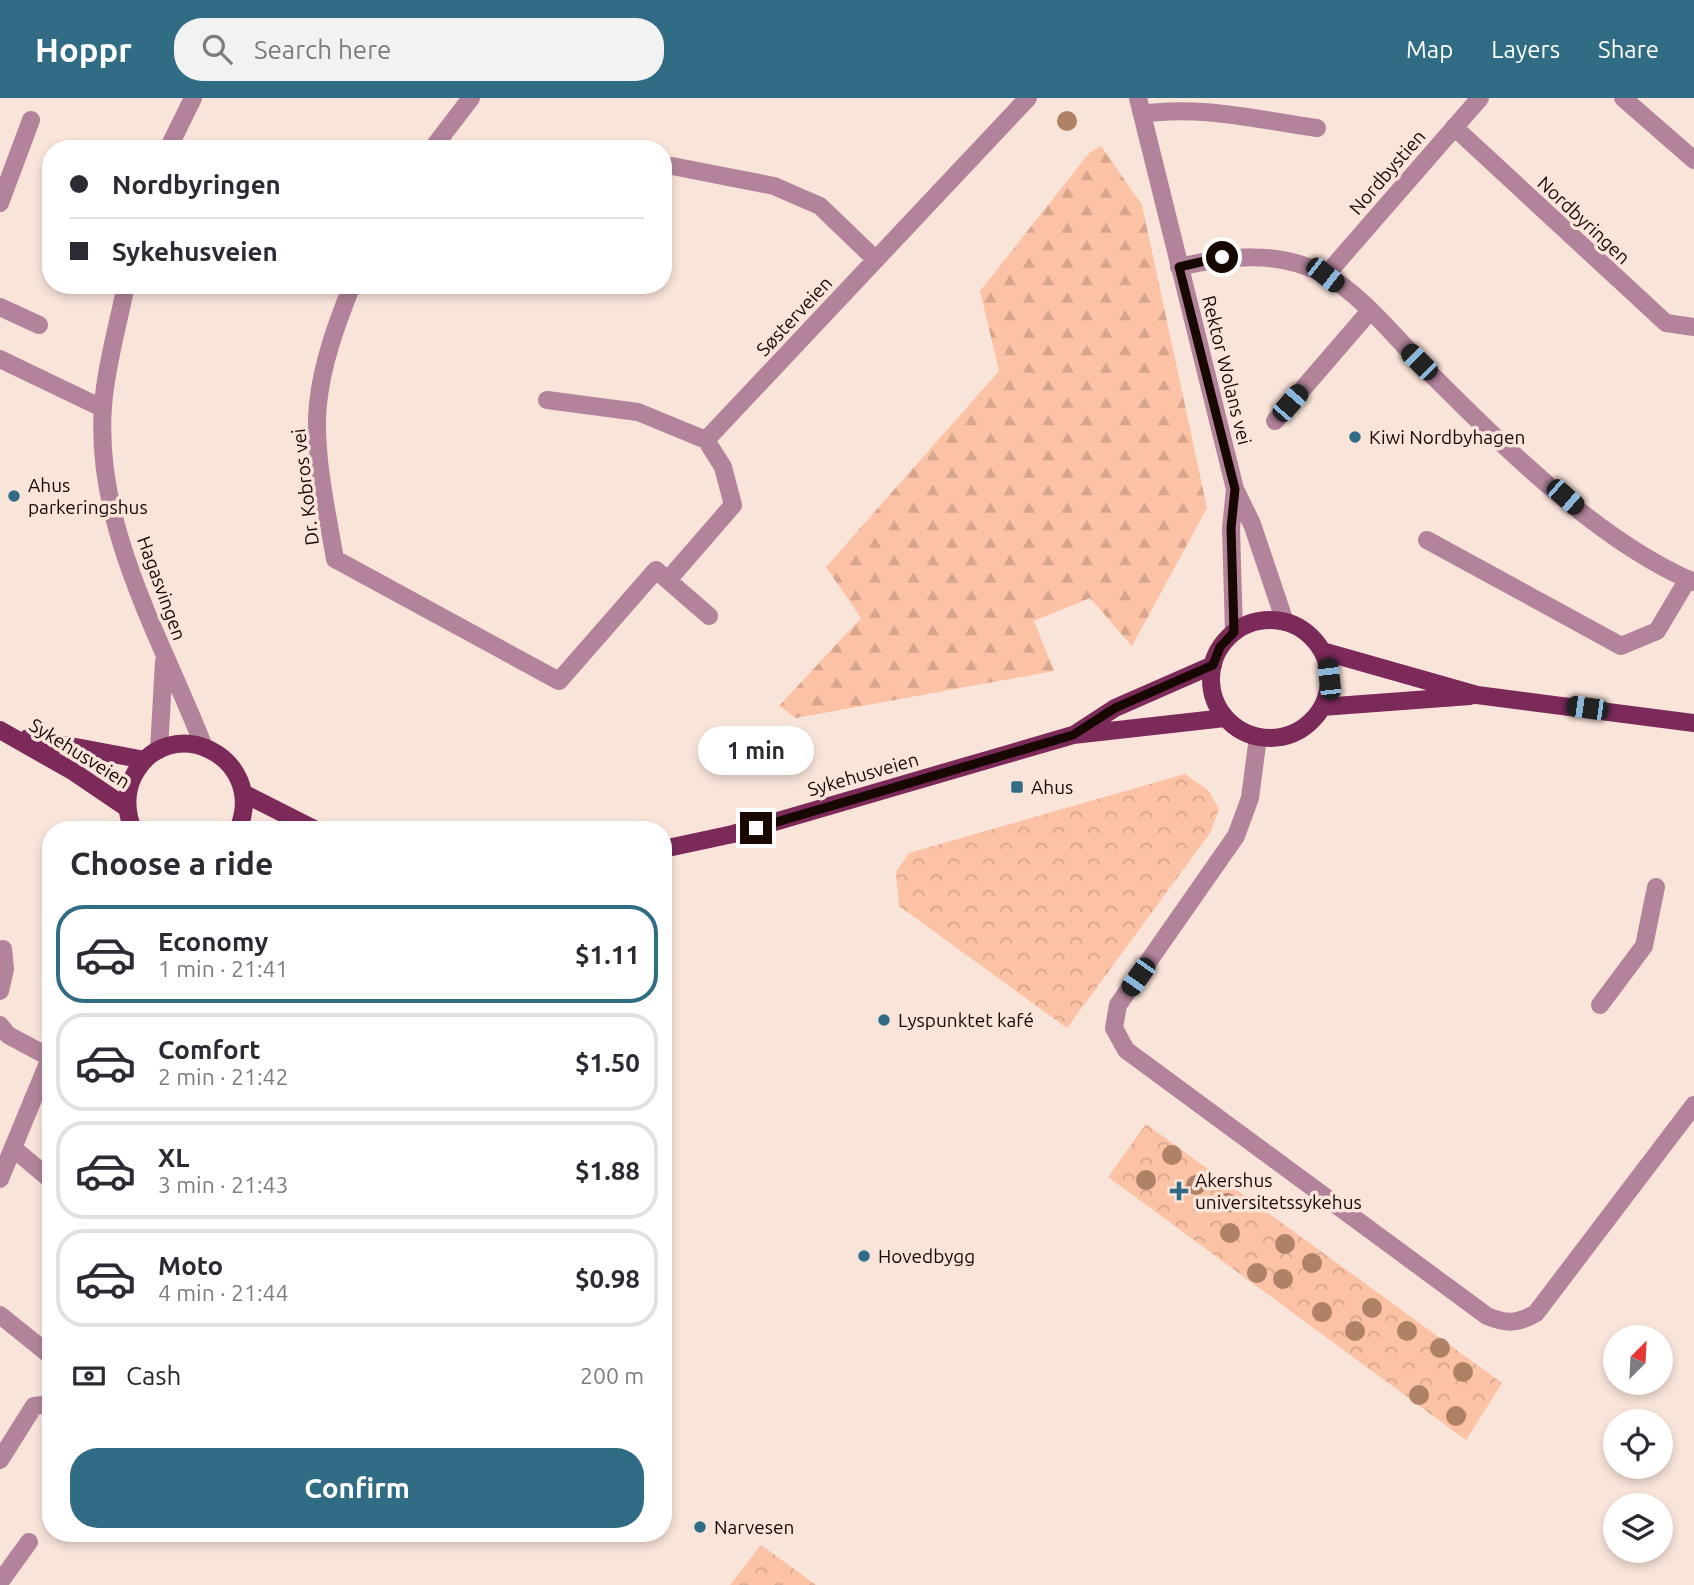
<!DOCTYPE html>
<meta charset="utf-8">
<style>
:root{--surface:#fff;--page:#f2f2f3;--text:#2b2b33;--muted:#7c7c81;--line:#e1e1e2;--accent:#306c84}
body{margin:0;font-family:Ubuntu,sans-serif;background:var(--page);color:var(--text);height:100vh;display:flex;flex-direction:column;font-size:26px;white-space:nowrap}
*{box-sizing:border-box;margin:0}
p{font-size:23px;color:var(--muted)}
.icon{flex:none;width:38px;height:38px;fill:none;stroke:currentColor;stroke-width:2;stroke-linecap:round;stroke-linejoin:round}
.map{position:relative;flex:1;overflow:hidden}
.details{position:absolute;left:42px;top:723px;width:630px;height:721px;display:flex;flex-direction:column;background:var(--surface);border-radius:28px;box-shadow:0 4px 10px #0003}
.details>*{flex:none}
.banner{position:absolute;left:42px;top:42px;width:630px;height:154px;border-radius:28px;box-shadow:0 4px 10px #0003;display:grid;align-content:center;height:154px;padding:0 28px;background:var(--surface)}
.needle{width:46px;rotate:24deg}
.controls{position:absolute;left:1603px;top:1227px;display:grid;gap:14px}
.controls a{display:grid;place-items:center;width:70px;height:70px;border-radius:50%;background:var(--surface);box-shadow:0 4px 10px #0003;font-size:35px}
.end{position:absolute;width:32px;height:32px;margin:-16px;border:9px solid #170802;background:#fff;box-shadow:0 0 0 4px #fff}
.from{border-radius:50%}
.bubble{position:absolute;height:49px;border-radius:24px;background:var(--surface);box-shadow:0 4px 10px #0003;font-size:23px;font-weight:700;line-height:49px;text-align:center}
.car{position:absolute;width:21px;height:42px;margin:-21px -10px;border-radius:9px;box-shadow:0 0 5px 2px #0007;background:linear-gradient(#222 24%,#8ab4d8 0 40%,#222 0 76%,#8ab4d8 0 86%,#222 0)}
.banner b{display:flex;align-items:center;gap:24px;height:66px;font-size:26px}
.banner b+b{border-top:2px solid var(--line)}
.banner i{width:18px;height:18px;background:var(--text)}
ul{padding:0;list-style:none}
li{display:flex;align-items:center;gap:21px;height:98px;margin:0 14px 10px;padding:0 14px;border:4px solid var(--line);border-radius:28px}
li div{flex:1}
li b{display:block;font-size:26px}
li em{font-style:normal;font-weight:700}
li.active{border-color:var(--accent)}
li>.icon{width:63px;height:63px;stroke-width:1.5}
h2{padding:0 28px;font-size:32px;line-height:84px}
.pay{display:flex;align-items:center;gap:18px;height:77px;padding:0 28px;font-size:26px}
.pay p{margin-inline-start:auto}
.action{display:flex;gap:14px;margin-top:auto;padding:14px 28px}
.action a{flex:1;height:80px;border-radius:28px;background:var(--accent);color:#fff;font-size:28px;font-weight:700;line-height:80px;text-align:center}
header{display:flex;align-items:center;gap:42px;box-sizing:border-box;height:98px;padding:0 35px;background:var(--accent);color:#fff}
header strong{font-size:33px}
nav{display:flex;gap:38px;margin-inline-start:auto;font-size:24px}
.search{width:490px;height:63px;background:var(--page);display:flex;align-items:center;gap:18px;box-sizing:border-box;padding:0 24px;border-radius:28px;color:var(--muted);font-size:26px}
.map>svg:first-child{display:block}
</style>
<header>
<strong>Hoppr</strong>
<div class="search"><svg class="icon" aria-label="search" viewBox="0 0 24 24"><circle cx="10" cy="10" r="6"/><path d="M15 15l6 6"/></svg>Search here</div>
<nav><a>Map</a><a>Layers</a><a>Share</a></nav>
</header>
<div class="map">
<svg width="1694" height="1487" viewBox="0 0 1694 1487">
<defs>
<pattern id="forest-firs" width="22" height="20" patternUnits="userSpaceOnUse" patternTransform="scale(1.75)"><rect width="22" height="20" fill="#fcc2a5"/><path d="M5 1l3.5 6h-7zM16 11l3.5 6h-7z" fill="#d7a58c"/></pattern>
<pattern id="park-crowns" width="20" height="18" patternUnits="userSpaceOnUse" patternTransform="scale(1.75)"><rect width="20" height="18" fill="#fcc2a5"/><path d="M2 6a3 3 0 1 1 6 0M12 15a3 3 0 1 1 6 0" fill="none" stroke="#d7a58c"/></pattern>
</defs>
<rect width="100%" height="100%" fill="#f9e4da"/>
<path fill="url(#forest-firs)" d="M 1101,48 L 1142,107 L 1207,410 L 1132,548 L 1090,500 L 1034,523 L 1054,573 L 796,620 L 779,608 L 861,520 L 826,469 L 999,273 L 980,193 L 1090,54 Z"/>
<path fill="url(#park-crowns)" d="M 1185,676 L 1208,692 L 1219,711 L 1210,735 L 1067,930 L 899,808 L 896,774 L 909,755 Z
M 1146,1026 L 1502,1285 L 1466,1342 L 1108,1079 Z
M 761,1447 L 816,1487 L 730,1487 Z"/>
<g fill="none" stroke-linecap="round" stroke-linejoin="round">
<path stroke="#b2839a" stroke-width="18" d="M 1138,0 L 1235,391 L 1252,426 L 1285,524
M 1623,0 L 1694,62
M 1142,16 C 1200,7 1259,22 1317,30
M 1454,29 L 1666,225 L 1694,229
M 168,51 L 193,0
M 432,51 L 471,0
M 672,68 L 774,88 L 820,108 L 876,162
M 0,105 L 31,22
M 1179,169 C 1228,158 1278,152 1324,176 C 1360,195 1397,241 1425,270 C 1500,345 1597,443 1694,484
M 1326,177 L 1480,0
M 126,187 C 118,227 106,268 103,308 C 94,429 162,541 204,649
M 352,187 C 337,225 322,265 318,306 C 313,352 327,415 335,461 L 559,583 L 656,472 L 709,518
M 0,209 L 39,227
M 0,261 L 102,310
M 547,302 L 638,314 L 706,342
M 1275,323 L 1369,214
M 1427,442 L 1621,548 L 1657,533 L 1688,481
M 668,482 L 733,407 L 723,369 L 706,342 L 1028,0
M 1234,534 L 1231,430 L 1235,391
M 1258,639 L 1250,700 L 1236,738 L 1118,907 L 1114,930 L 1126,952 L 1487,1218 C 1506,1226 1518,1226 1536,1215 L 1694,1007
M 159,652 L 164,563
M 0,893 L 5,871 L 3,851
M 1600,907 L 1644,848 L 1656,789
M 0,927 L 8,937 L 51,960
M 13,1050 L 51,1082
M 0,1081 L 51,958
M 0,1217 L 51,1258
M 0,1362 L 34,1308 L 51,1306
M 0,1484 L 29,1444"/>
<path stroke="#7b2a5a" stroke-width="18" d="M1211 581a59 59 0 1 1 118 0a59 59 0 1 1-118 0Z
M 1322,553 L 1477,597 L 1694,625
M 1322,609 L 1470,598
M 0,632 L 74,674 L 127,710
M 1075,636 L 1115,610 L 1213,567
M 28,640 L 145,662
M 243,695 L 316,732
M 133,732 C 126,714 125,696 133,679 C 167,610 269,658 238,732
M 663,751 L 733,736 L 1073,637 L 1225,620"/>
</g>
<g fill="#b08265">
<circle cx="1067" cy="23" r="10"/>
<circle cx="1172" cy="1057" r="10"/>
<circle cx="1146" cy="1082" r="10"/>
<circle cx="1196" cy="1087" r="10"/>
<circle cx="1227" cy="1105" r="10"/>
<circle cx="1230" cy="1135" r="10"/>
<circle cx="1285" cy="1146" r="10"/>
<circle cx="1312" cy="1165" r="10"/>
<circle cx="1257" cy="1175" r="10"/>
<circle cx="1283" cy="1181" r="10"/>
<circle cx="1372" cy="1210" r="10"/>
<circle cx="1322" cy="1214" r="10"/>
<circle cx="1355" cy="1233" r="10"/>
<circle cx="1407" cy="1233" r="10"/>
<circle cx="1440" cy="1250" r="10"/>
<circle cx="1463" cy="1274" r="10"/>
<circle cx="1419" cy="1297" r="10"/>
<circle cx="1456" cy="1318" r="10"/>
</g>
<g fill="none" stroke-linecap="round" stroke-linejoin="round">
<path stroke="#170802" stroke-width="9" d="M 756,730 L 1073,637 L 1115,610 L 1213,567 L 1220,549 L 1234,534 L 1231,430 L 1235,391 L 1179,169 L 1222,159"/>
</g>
<g fill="#306c84" stroke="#f9e4da" stroke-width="2.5">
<circle cx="1355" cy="339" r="7"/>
<circle cx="14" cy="398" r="7"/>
<rect x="1010" y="682" width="14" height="14" rx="3.5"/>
<circle cx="884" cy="922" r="7"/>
<path d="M1175.5 1082.5h7v7h7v7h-7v7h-7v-7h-7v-7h7z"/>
<circle cx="864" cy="1158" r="7"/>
<circle cx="700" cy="1429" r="7"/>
</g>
<g text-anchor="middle" stroke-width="7" stroke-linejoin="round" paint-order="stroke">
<g font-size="19" fill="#170802" stroke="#f9e4da">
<text transform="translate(1387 74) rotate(-49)" y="7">Nordbystien</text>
<text transform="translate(1584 122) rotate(43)" y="7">Nordbyringen</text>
<text transform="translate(794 218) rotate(-47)" y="7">Søsterveien</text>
<text transform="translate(1227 272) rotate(76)" y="7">Rektor Wolans vei</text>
<text transform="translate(305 389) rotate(-97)" y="7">Dr. Kobros vei</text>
<text transform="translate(162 490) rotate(70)" y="7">Hagasvingen</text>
<text transform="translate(80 655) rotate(32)" y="7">Sykehusveien</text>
<text transform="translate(863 676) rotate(-16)" y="7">Sykehusveien</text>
</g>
<g font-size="19" fill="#170802" stroke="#f9e4da" text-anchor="start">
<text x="1369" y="346">Kiwi Nordbyhagen</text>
<text x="28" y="394">Ahus<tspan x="28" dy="22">parkeringshus</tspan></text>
<text x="1031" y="696">Ahus</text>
<text x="898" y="929">Lyspunktet kafé</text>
<text x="1195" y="1089">Akershus<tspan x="1195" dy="22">universitetssykehus</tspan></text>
<text x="878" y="1165">Hovedbygg</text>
<text x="714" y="1436">Narvesen</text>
</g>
</g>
</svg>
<div class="controls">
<a><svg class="needle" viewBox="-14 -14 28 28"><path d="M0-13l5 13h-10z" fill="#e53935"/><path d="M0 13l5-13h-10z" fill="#7c7c81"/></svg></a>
<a><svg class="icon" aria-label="locate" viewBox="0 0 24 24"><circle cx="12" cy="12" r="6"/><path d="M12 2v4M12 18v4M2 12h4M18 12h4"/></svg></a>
<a><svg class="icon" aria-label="layers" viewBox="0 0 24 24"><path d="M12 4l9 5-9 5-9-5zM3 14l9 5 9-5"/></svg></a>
</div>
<i class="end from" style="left:1222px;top:159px"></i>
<i class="end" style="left:756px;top:730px"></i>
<div class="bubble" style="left:698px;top:628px;width:116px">1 min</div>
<i class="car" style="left:1325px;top:177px;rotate:128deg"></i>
<i class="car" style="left:1419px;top:264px;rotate:315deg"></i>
<i class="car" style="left:1290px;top:305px;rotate:41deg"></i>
<i class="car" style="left:1565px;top:399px;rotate:131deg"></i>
<i class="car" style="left:1329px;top:581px;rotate:354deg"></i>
<i class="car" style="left:1587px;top:610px;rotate:278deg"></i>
<i class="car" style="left:1138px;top:879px;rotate:215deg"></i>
<div class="banner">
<b><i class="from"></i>Nordbyringen</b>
<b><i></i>Sykehusveien</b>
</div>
<section class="details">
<h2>Choose a ride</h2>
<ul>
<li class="active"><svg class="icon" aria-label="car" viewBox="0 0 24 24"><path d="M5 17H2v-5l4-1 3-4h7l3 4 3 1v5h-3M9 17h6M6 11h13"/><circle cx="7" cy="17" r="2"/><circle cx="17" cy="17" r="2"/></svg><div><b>Economy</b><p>1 min · 21:41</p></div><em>$1.11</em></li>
<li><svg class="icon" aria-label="car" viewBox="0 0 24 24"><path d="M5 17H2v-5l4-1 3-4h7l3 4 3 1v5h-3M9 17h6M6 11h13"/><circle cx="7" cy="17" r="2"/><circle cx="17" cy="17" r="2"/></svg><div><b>Comfort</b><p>2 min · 21:42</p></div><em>$1.50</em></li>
<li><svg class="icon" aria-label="car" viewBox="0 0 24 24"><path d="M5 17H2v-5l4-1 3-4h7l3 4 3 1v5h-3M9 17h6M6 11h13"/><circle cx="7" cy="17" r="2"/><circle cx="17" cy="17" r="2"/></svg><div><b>XL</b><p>3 min · 21:43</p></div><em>$1.88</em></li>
<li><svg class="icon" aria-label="car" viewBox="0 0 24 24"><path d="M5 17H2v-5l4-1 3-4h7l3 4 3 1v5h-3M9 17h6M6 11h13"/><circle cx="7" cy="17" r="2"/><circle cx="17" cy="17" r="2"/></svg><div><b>Moto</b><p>4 min · 21:44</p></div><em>$0.98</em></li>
</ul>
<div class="pay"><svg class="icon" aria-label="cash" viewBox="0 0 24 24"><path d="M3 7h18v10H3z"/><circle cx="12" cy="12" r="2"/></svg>Cash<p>200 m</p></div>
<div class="action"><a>Confirm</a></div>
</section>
</div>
